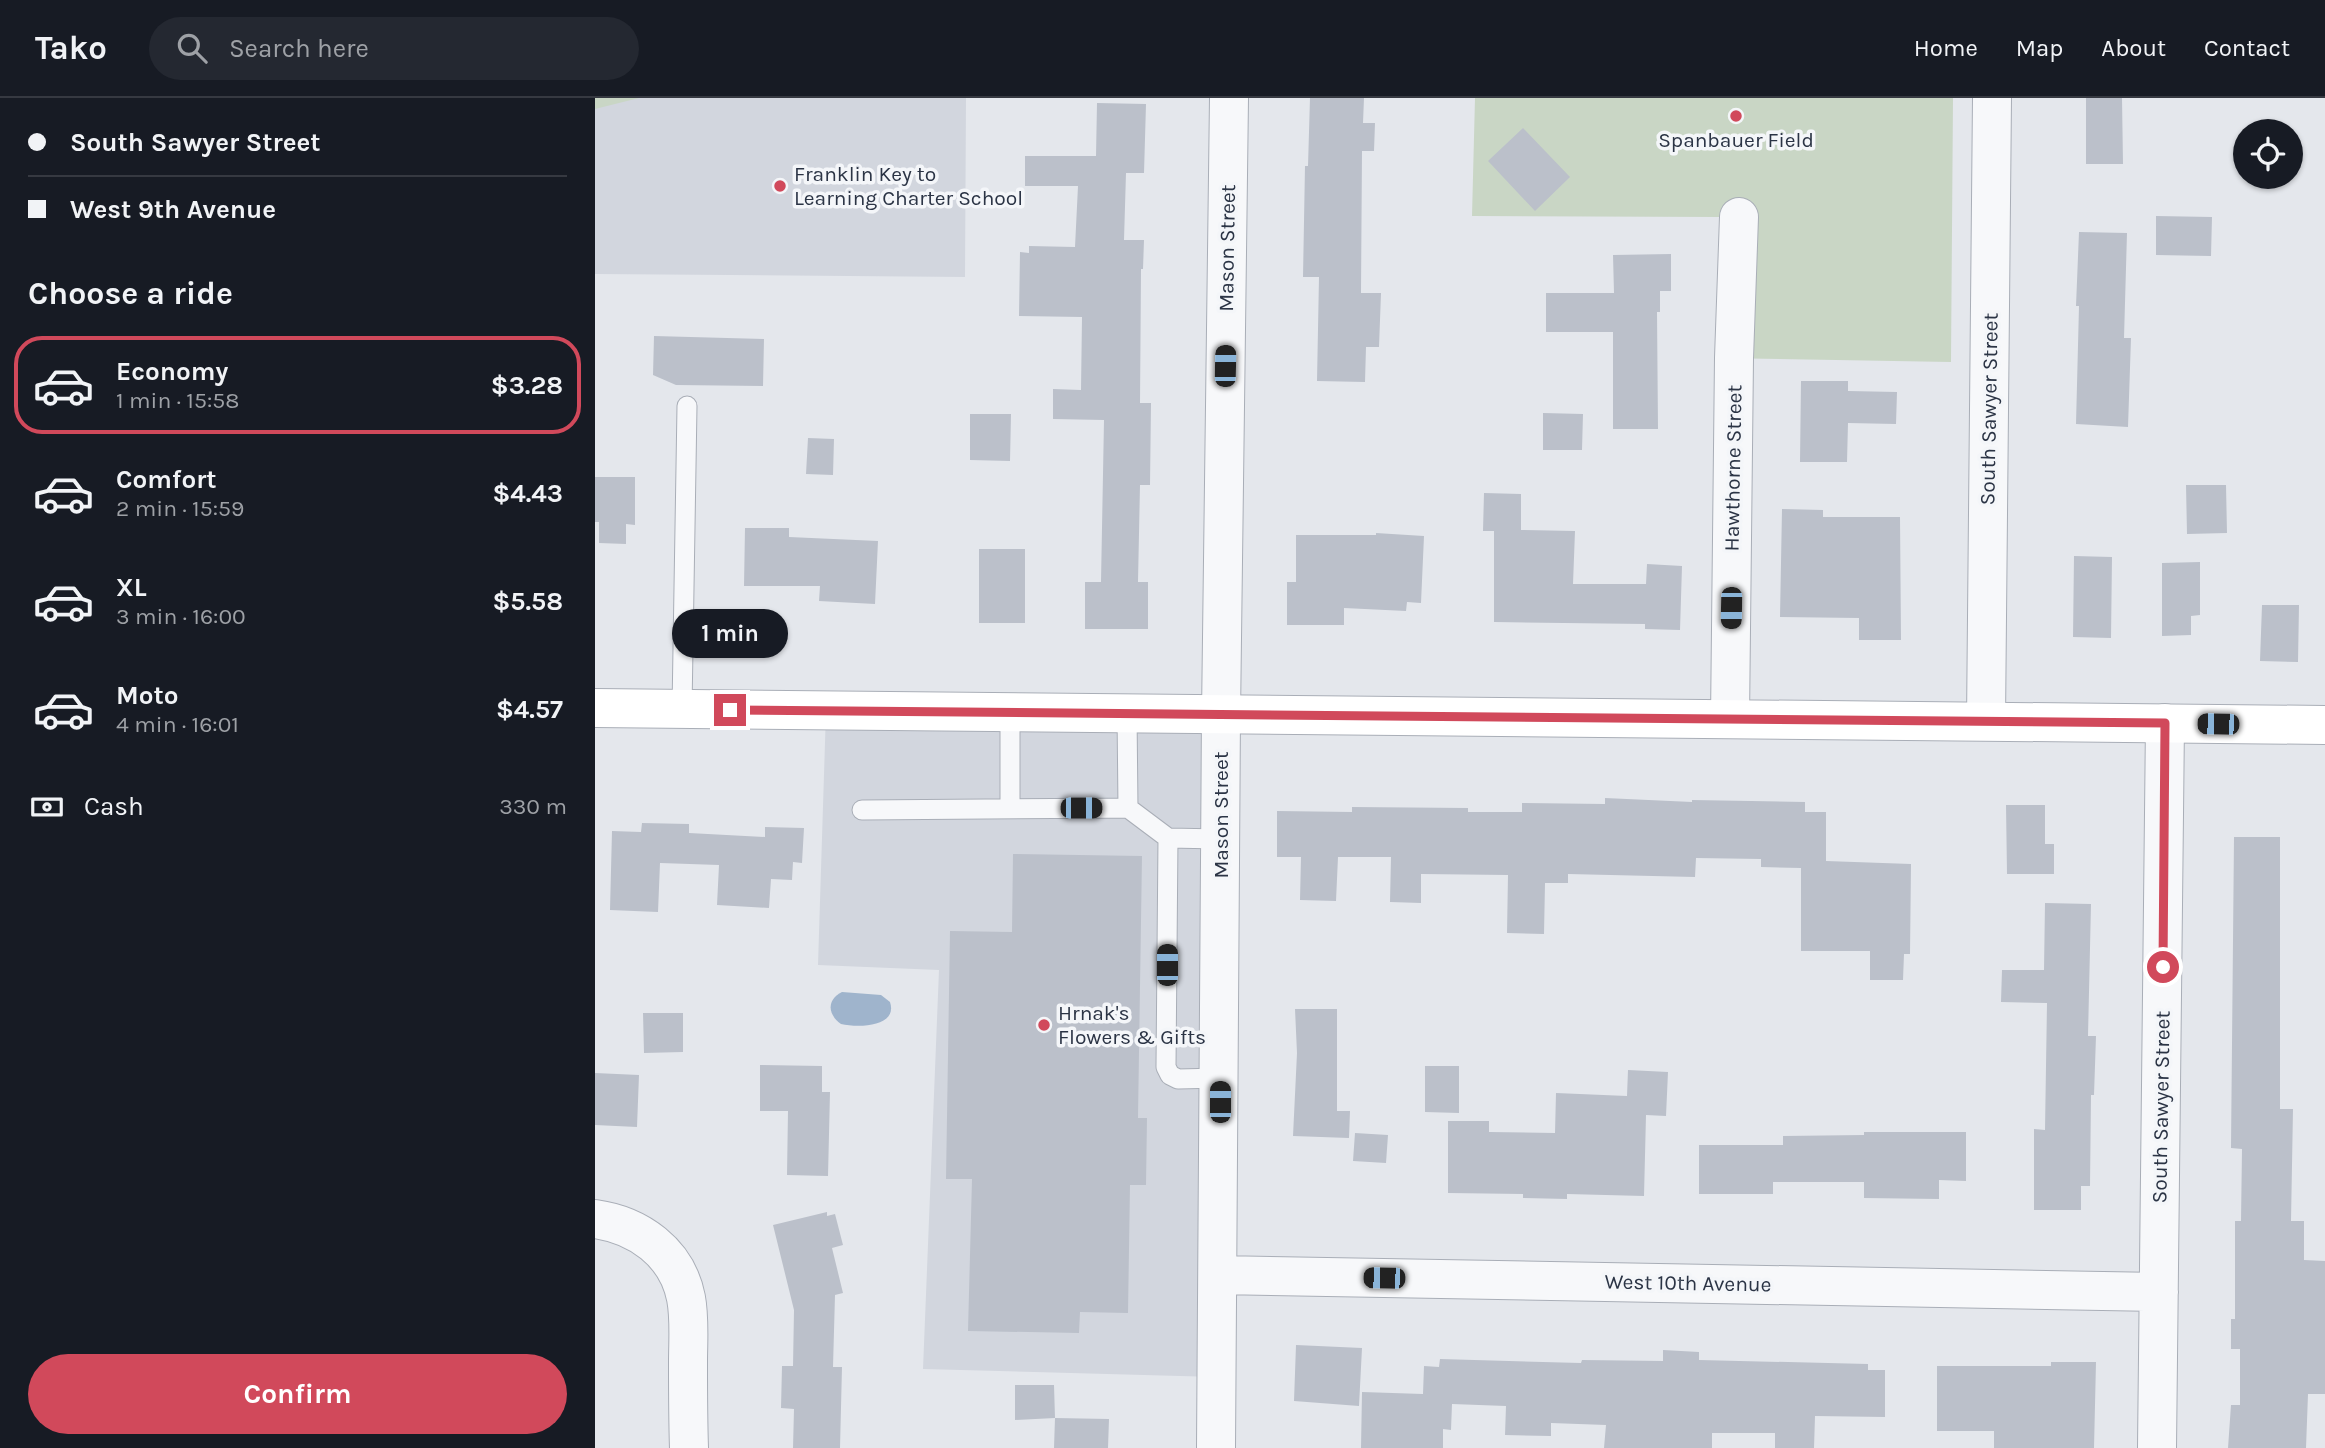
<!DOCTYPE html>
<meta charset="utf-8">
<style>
:root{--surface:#171b24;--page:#242831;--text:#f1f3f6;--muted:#9ea1a6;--line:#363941;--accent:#d1495b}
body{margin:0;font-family:Karla,sans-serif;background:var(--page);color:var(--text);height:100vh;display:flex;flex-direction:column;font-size:26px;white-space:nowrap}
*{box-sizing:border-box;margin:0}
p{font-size:23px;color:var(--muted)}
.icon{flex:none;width:38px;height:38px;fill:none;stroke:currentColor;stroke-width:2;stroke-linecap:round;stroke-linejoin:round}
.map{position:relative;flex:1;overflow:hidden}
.drawer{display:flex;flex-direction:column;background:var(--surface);width:595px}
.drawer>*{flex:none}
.top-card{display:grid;align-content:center;height:154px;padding:0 28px;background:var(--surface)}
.tools{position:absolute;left:1638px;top:21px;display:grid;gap:14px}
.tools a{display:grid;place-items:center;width:70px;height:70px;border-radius:50%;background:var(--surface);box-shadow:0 2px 5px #0004;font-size:35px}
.end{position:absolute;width:32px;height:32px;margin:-16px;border:9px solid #d1495b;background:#fff;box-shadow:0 0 0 4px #fff}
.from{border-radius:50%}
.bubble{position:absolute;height:49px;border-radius:24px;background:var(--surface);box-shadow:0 2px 5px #0004;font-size:23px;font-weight:700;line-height:49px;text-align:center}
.car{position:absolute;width:21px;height:42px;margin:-21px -10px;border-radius:9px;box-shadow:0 0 5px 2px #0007;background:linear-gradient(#222 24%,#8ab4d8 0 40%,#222 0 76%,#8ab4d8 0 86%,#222 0)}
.top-card b{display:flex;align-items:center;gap:24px;height:66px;font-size:26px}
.top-card b+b{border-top:2px solid var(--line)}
.top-card i{width:18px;height:18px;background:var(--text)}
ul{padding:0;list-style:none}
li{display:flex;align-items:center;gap:21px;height:98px;margin:0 14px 10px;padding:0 14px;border:4px solid transparent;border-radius:28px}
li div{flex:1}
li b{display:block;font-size:26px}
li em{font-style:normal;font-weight:700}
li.selected{border-color:var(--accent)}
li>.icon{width:63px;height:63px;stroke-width:1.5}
h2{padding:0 28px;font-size:32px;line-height:84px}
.pay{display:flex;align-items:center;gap:18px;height:77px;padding:0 28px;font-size:26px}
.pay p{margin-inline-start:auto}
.button{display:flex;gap:14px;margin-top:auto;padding:14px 28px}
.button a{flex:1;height:80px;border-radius:42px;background:var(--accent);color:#fff;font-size:28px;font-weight:700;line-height:80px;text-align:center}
header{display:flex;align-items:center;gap:42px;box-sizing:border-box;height:98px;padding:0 35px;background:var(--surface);border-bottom:2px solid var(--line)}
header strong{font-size:33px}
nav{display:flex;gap:38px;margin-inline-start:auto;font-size:24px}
.search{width:490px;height:63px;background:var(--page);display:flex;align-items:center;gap:18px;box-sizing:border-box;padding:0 24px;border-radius:38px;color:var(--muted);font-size:26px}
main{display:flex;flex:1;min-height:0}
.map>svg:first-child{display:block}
</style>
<header>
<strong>Tako</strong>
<div class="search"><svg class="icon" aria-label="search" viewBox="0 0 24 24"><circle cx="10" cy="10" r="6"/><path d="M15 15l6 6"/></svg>Search here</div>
<nav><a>Home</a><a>Map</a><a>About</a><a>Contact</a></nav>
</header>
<main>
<section class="drawer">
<div class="top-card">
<b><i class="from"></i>South Sawyer Street</b>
<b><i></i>West 9th Avenue</b>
</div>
<h2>Choose a ride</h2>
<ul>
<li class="selected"><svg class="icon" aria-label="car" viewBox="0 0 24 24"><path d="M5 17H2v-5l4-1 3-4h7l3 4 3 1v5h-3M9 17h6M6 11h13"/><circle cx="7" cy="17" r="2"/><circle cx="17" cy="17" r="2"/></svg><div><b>Economy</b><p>1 min · 15:58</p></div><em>$3.28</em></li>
<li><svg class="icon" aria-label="car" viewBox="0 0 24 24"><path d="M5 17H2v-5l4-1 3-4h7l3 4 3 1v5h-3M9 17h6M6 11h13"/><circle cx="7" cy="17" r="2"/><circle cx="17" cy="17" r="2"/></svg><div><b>Comfort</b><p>2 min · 15:59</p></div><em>$4.43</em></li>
<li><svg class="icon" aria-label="car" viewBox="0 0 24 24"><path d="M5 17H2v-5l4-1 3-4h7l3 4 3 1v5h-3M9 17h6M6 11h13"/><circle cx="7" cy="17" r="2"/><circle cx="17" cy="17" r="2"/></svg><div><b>XL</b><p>3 min · 16:00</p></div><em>$5.58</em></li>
<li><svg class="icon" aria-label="car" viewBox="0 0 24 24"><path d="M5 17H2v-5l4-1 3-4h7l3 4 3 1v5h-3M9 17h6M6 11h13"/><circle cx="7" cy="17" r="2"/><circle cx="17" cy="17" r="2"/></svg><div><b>Moto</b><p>4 min · 16:01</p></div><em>$4.57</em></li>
</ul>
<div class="pay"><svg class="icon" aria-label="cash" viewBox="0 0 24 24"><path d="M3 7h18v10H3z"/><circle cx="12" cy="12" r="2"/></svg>Cash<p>330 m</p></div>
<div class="button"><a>Confirm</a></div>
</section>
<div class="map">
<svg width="1730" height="1350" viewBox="0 0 1730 1350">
<rect width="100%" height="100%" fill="#e4e7ec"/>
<path fill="#d2d6de" d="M 0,0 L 371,0 L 370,179 L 0,176 Z
M 231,613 L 626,617 L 622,1279 L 328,1271 L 344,872 L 223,867 Z"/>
<path fill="#c9d6c5" d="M 0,0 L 44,0 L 0,11 Z
M 880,0 L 1358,0 L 1356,264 L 1124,260 L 1127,119 L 877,118 Z"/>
<path fill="#9fb4cc" d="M 247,894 L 286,897 L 295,904 C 303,929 264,930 246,926 C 233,917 231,902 247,894 Z"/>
<path fill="#bbc0ca" d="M 715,0 L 769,0 L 768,25 L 780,25 L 779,53 L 767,53 L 766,195 L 786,195 L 784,249 L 771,249 L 770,284 L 722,283 L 724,179 L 708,179 L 710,68 L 713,68 Z
M 1491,0 L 1527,0 L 1528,66 L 1491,66 Z
M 502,5 L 551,6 L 549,75 L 531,75 L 529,142 L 549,142 L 548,171 L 546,171 L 545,305 L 556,305 L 555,387 L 545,387 L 543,484 L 553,484 L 553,531 L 490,531 L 490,484 L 506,484 L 509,322 L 458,321 L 458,291 L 486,292 L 487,219 L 424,218 L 425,154 L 434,155 L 434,148 L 480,149 L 483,88 L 430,88 L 430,58 L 501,58 Z
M 928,30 L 975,79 L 940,113 L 893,63 Z
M 1561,118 L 1617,119 L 1616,158 L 1561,157 Z
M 1484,134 L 1532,135 L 1529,240 L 1536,240 L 1533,329 L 1481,326 L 1484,208 L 1481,208 Z
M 1076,156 L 1076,193 L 1065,193 L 1065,214 L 1062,214 L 1063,331 L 1018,331 L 1018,234 L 951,234 L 951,195 L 1019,195 L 1018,157 Z
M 59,238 L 169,241 L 168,288 L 81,287 L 58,277 Z
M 1206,283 L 1253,283 L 1253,293 L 1302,294 L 1301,326 L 1253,325 L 1252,364 L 1205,364 Z
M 948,315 L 988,316 L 987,352 L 948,352 Z
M 375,316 L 416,316 L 415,363 L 375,362 Z
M 213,340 L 239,341 L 238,377 L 211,376 Z
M 0,379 L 40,379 L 40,427 L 31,426 L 31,446 L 4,445 L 4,424 L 0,424 Z
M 1591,387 L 1631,387 L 1632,435 L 1592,436 Z
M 889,395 L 926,396 L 926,432 L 980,433 L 978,486 L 1051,486 L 1052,466 L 1087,468 L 1085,532 L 1050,531 L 1050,526 L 899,524 L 899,433 L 888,433 Z
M 1187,411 L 1228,412 L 1228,419 L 1305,419 L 1306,542 L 1264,542 L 1264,520 L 1185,519 Z
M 150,430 L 194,430 L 194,439 L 283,443 L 280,506 L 224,503 L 225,488 L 149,488 Z
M 781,435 L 829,438 L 826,505 L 812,504 L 811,513 L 749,510 L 749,527 L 692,527 L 692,484 L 701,484 L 701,437 L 781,437 Z
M 384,451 L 430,451 L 430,525 L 384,525 Z
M 1479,458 L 1517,459 L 1516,540 L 1478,539 Z
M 1605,464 L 1605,517 L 1596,518 L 1596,537 L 1567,538 L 1567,465 Z
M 1667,507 L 1704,507 L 1703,564 L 1665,563 Z
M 1010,700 L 1097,704 L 1097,702 L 1210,704 L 1210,714 L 1231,714 L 1231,763 L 1316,766 L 1315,856 L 1309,856 L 1308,882 L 1275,882 L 1275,853 L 1206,853 L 1206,770 L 1166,769 L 1166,761 L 1101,760 L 1100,779 L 973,776 L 973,785 L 950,785 L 949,836 L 912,835 L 913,777 L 826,776 L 826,805 L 795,804 L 796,759 L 743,759 L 741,803 L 705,802 L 706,759 L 682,759 L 682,713 L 757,714 L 757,709 L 873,710 L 873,714 L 927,714 L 927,705 L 1010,706 Z
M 1411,707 L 1450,707 L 1450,746 L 1459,746 L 1459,776 L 1412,776 Z
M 47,725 L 94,726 L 94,735 L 170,739 L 170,729 L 209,730 L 207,765 L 198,764 L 197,782 L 176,781 L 174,810 L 122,807 L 124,767 L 65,765 L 63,814 L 15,812 L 17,733 L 46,734 Z
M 1639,739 L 1685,739 L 1685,1011 L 1698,1011 L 1696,1123 L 1709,1123 L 1709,1162 L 1730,1163 L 1730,1296 L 1713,1296 L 1711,1350 L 1633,1350 L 1636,1307 L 1645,1307 L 1645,1251 L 1636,1251 L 1636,1221 L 1640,1221 L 1640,1123 L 1646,1123 L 1647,1051 L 1636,1050 Z
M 418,756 L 547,758 L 543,1020 L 552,1020 L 551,1087 L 535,1087 L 533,1215 L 485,1214 L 484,1235 L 373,1233 L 377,1081 L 351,1081 L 355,833 L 417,834 Z
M 1450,805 L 1496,806 L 1493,938 L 1501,938 L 1499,997 L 1496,997 L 1495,1088 L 1486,1088 L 1486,1112 L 1439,1112 L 1439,1031 L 1450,1032 L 1452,905 L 1406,904 L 1407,872 L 1449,872 Z
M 700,911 L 742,911 L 742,1013 L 755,1013 L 754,1040 L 698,1038 L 702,955 Z
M 48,915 L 88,915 L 88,954 L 49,955 Z
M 165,967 L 227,968 L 227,994 L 235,994 L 233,1078 L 192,1077 L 193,1013 L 165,1013 Z
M 830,968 L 864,968 L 864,1015 L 830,1014 Z
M 1033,972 L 1073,974 L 1071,1018 L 1051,1017 L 1049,1098 L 972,1096 L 972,1101 L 928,1100 L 928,1096 L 853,1095 L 853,1023 L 894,1023 L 894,1034 L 960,1035 L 961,995 L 1032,998 Z
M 0,975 L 44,977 L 42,1029 L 0,1027 Z
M 1269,1034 L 1371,1034 L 1371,1083 L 1344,1082 L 1344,1101 L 1269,1100 L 1269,1084 L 1178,1084 L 1178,1096 L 1104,1096 L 1104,1047 L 1188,1047 L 1188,1038 L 1269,1037 Z
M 760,1035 L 793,1037 L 791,1065 L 758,1063 Z
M 232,1114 L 232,1118 L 240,1116 L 248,1147 L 237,1150 L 248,1195 L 240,1197 L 238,1269 L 247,1269 L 245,1350 L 198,1350 L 199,1311 L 186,1310 L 187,1268 L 198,1268 L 199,1212 L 178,1127 Z
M 701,1247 L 767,1250 L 764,1308 L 699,1303 Z
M 1068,1252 L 1104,1254 L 1104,1262 L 1273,1266 L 1273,1272 L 1290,1272 L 1290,1319 L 1220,1318 L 1219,1350 L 1180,1350 L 1180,1335 L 1117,1335 L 1117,1350 L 1009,1350 L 1011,1327 L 956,1325 L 956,1338 L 910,1337 L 911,1308 L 857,1306 L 856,1332 L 848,1331 L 848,1350 L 766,1350 L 767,1294 L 828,1296 L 829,1268 L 844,1269 L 845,1261 L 986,1265 L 987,1262 L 1068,1263 Z
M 1456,1264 L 1501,1264 L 1499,1350 L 1399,1350 L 1399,1333 L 1342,1333 L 1342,1268 L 1456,1268 Z
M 420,1287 L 459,1287 L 460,1320 L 420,1322 Z
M 460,1320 L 514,1321 L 513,1350 L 459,1350 Z"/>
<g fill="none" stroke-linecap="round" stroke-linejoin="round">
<g stroke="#a9aeb7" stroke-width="21">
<path id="lane" d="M 87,611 L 92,308
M 415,614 L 415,711
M 532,614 L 533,710 L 573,740 L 626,741
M 267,712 L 533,710
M 573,740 L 571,969 L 575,977 L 583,981 L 625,980"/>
</g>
<g stroke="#a9aeb7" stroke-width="40">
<path id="street" d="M 1135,621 L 1139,260 L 1144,119
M 1391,623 L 1397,0
M 0,1121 C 43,1127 82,1154 91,1200 C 95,1221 93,1243 93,1264 C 93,1293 93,1321 94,1350
M 623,1177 L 1564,1194
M 621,1350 L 626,617 L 634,0
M 1562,1350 L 1570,625"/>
</g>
<g stroke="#a9aeb7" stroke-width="40">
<path id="secondary" d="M 0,610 L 1730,627"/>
</g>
<use href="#lane" stroke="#f7f8fa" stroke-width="19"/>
<use href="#street" stroke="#f7f8fa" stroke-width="38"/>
<use href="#secondary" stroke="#fff" stroke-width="38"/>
</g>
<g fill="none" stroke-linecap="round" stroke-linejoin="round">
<path stroke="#d1495b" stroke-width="9" d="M 135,612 L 1570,625 L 1568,869"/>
</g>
<g fill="#d1495b" stroke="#f4f6f9" stroke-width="2.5">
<circle cx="1141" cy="18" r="7"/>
<circle cx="185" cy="88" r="7"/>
<circle cx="449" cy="927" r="7"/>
</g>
<g text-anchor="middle" stroke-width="7" stroke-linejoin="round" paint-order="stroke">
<g font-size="21" fill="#2b3445" stroke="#f4f6f9" text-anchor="start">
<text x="1141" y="49" text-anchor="middle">Spanbauer Field</text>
<text x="199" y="83">Franklin Key to<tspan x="199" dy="24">Learning Charter School</tspan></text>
<text x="463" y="922">Hrnak's<tspan x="463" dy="24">Flowers &amp; Gifts</tspan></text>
</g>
<g font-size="21" fill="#2b3445" stroke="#f4f6f9">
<text transform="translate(632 150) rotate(-89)" y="7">Mason Street</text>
<text transform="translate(1394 311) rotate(-89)" y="7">South Sawyer Street</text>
<text transform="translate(1138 370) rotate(-89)" y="7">Hawthorne Street</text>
<text transform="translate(626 717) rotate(-90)" y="7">Mason Street</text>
<text transform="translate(1566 1009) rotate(-89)" y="7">South Sawyer Street</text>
<text transform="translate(1093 1185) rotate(1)" y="7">West 10th Avenue</text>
</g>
</g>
</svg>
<div class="tools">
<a><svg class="icon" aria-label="locate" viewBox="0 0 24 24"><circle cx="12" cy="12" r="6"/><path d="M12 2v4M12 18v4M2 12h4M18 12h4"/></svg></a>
</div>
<i class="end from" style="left:1568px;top:869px"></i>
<i class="end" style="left:135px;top:612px"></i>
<div class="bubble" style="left:77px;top:511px;width:116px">1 min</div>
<i class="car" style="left:630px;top:268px;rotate:1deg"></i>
<i class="car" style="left:1136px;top:510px;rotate:181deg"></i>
<i class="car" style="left:1623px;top:626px;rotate:271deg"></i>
<i class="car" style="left:486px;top:710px;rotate:90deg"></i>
<i class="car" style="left:572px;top:867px;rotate:0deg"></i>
<i class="car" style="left:625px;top:1004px;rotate:0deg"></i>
<i class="car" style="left:789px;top:1180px;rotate:271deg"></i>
</div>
</main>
